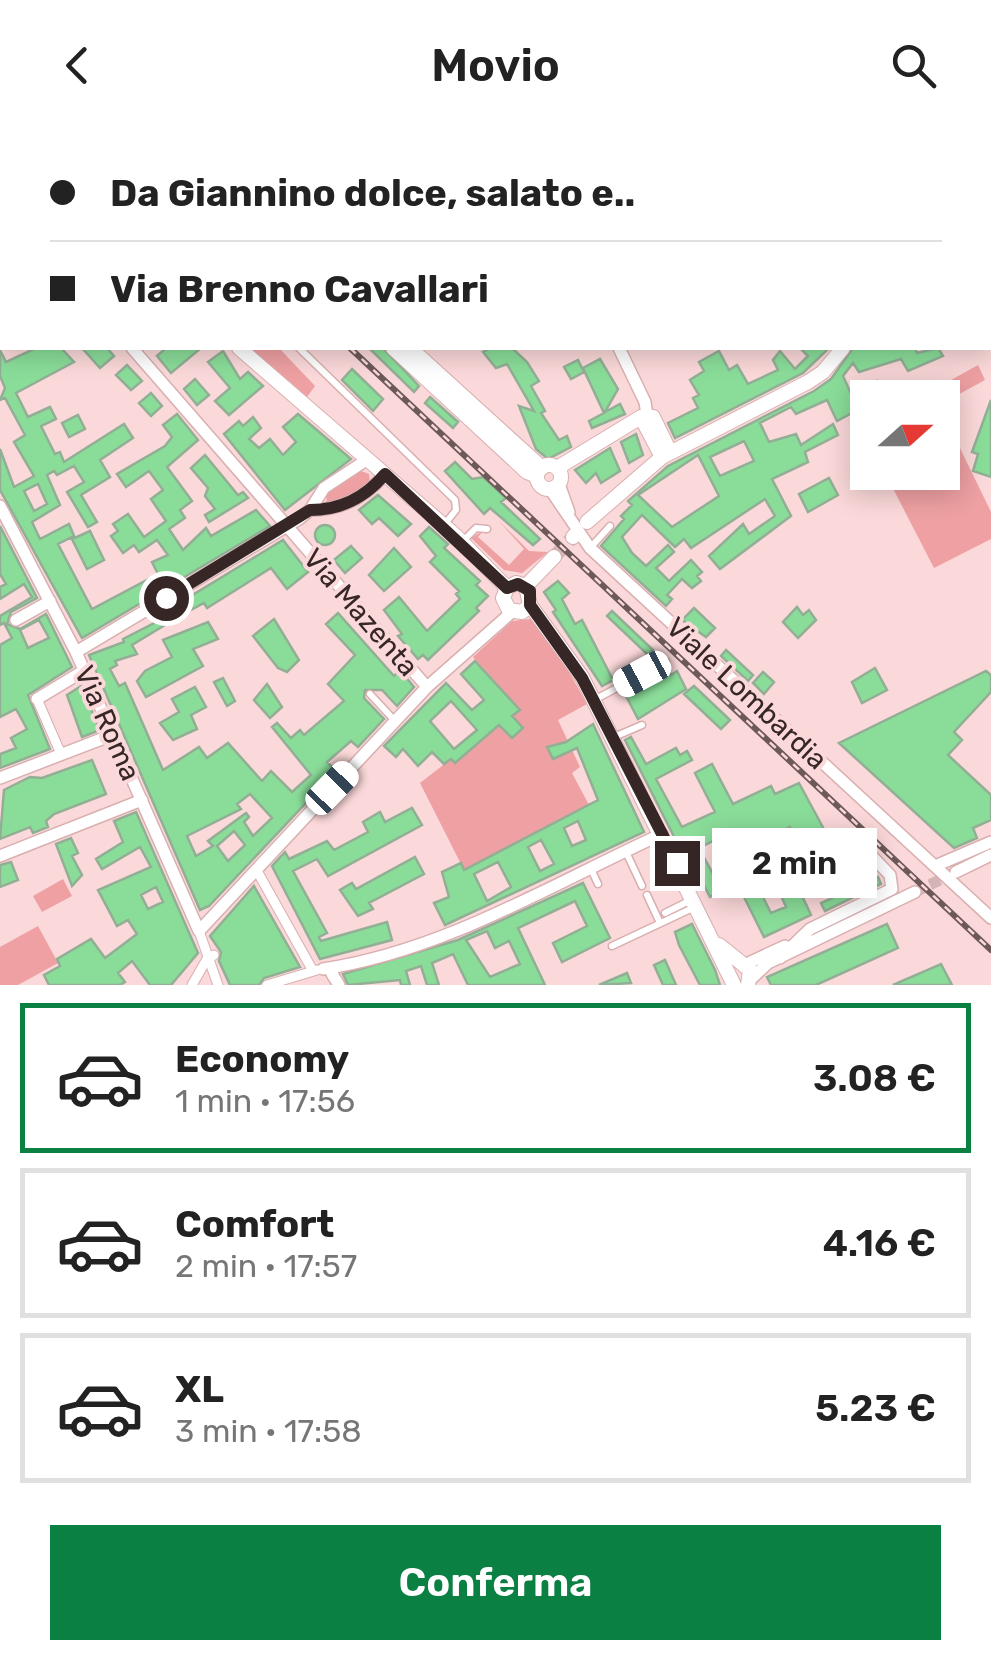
<!DOCTYPE html>
<html lang="it">
<meta charset="utf-8">
<style>
:root{--surface:#fff;--page:#f2f2f2;--text:#222;--muted:#767676;--line:#e0e0e0;--accent:#0b8043}
body{margin:0;font-family:Rubik,sans-serif;background:var(--page);color:var(--text);height:100vh;display:flex;flex-direction:column;font-size:38px;white-space:nowrap}
*{box-sizing:border-box;margin:0}
p{font-size:32px;color:var(--muted)}
.icon{flex:none;width:55px;height:55px;fill:none;stroke:currentColor;stroke-width:2;stroke-linecap:round;stroke-linejoin:round}
.map{position:relative;height:855px;overflow:hidden}
.panel{display:flex;flex-direction:column;background:var(--surface);flex:1}
.panel>*{flex:none}
.top-card{position:absolute;left:0px;top:0px;width:992px;height:220px;box-shadow:0 5px 25px #0003;display:grid;align-content:center;height:220px;padding:0 50px;background:var(--surface)}
.needle{width:65px;rotate:69deg}
.fabs{position:absolute;left:850px;top:250px;display:grid;gap:20px}
.fabs a{display:grid;place-items:center;width:110px;height:110px;border-radius:0px;background:var(--surface);box-shadow:0 5px 25px #0003;font-size:50px}
.end{position:absolute;width:45px;height:45px;margin:-22px;border:12px solid #362626;background:#fff;box-shadow:0 0 0 5px #fff}
.from{border-radius:50%}
.bubble{position:absolute;height:70px;border-radius:0px;background:var(--surface);box-shadow:0 5px 25px #0003;font-size:32px;font-weight:600;line-height:70px;text-align:center}
.car{position:absolute;width:30px;height:60px;margin:-30px -15px;border-radius:12px;box-shadow:0 0 8px 2px #0007;background:linear-gradient(#fff 24%,#345 0 40%,#fff 0 76%,#345 0 86%,#fff 0)}
.top-card b{display:flex;align-items:center;gap:35px;height:95px;font-size:38px}
.top-card b+b{border-top:2px solid var(--line)}
.top-card i{width:25px;height:25px;background:var(--text)}
ul{padding:18px 0 0;list-style:none}
li{display:flex;align-items:center;gap:30px;height:150px;margin:0 20px 15px;padding:0 30px;border:5px solid var(--line);border-radius:0px}
li div{flex:1}
li b{display:block;font-size:38px}
li em{font-style:normal;font-weight:600}
li.selected{border-color:var(--accent)}
li>.icon{width:90px;height:90px;stroke-width:1.5}
.primary-button{display:flex;gap:20px;margin-top:auto;padding:20px 50px}
.primary-button a{flex:1;height:115px;border-radius:0px;background:var(--accent);color:#fff;font-size:40px;font-weight:600;line-height:115px;text-align:center}
header{display:flex;justify-content:space-between;align-items:center;height:130px;padding:0 50px;background:var(--surface);font-size:45px;font-weight:600}
.map>svg:first-child{display:block}
</style>
<header><svg class="icon" aria-label="back" viewBox="0 0 24 24"><path d="M15 5l-7 7 7 7"/></svg>Movio<svg class="icon" aria-label="search" viewBox="0 0 24 24"><circle cx="10" cy="10" r="6"/><path d="M15 15l6 6"/></svg></header>
<div class="map">
<svg width="991" height="855" viewBox="0 0 991 855">
<rect width="100%" height="100%" fill="#fbd8d9"/>
<path fill="#eea0a2" d="M 250,218 L 279,218 L 315,256 L 307,267 Z
M 978,235 L 985,250 L 952,268 L 944,254 Z
M 943,283 L 991,382 L 991,409 L 934,438 L 885,343 L 942,342 Z
M 361,341 L 369,344 L 370,355 L 336,376 L 327,375 L 326,362 Z
M 498,390 L 529,421 L 548,422 L 522,443 L 504,440 L 471,408 L 483,401 L 478,407 L 509,435 L 524,419 Z
M 531,489 L 557,521 L 587,574 L 558,590 L 580,637 L 572,643 L 589,675 L 464,740 L 420,653 L 451,629 L 455,633 L 499,596 L 511,608 L 522,598 L 512,587 L 520,579 L 473,527 L 512,491 Z
M 63,749 L 72,766 L 42,782 L 33,766 Z
M 38,796 L 58,833 L 18,855 L 0,855 L 0,817 Z"/>
<path fill="#8add99" stroke="#92af96" stroke-width="2.5" fill-rule="evenodd" d="M 36,218 L 61,218 L 74,232 L 16,263 L 28,287 L 50,277 L 56,289 L 41,296 L 55,324 L 60,322 L 64,332 L 124,294 L 133,308 L 100,330 L 110,347 L 81,365 L 97,392 L 88,397 L 67,362 L 84,352 L 74,336 L 57,345 L 54,341 L 47,345 L 60,375 L 32,392 L 40,409 L 69,394 L 74,406 L 58,414 L 92,479 L 158,444 L 152,432 L 168,425 L 157,410 L 139,422 L 134,415 L 123,423 L 111,406 L 118,401 L 113,394 L 128,384 L 144,407 L 166,391 L 151,369 L 163,360 L 149,341 L 126,357 L 117,344 L 165,316 L 172,307 L 163,295 L 177,284 L 198,310 L 167,337 L 192,371 L 180,380 L 185,388 L 169,399 L 183,420 L 206,398 L 211,406 L 256,380 L 270,396 L 82,508 L 0,360 L 0,319 L 14,357 L 34,346 L 14,312 L 25,305 L 5,268 L 0,270 L 5,258 L 0,246 L 0,220 L 6,232 ZM 38,354 L 47,374 L 34,381 L 24,361 Z
M 82,218 L 107,218 L 114,226 L 100,238 Z
M 166,218 L 201,218 L 171,243 L 157,226 Z
M 369,218 L 383,218 L 419,256 L 414,262 Z
M 491,218 L 512,218 L 527,232 L 539,251 L 531,256 L 545,281 L 541,283 L 559,310 L 567,306 L 571,317 L 548,329 L 536,319 L 519,276 L 534,281 L 507,234 L 496,238 L 483,222 Z
M 800,218 L 829,218 L 803,243 L 675,308 L 668,293 L 698,278 L 693,268 L 699,265 L 690,250 L 704,241 L 699,232 L 719,221 L 729,240 L 737,235 L 748,254 L 778,240 L 773,230 L 780,221 L 795,239 L 808,226 Z
M 853,218 L 915,218 L 917,223 L 938,218 L 943,226 L 908,241 L 901,229 L 859,242 L 853,233 L 843,246 L 852,266 L 877,251 L 886,268 L 868,268 L 868,299 L 862,302 L 852,283 L 837,291 L 827,270 L 796,284 L 791,277 L 760,293 L 769,312 L 796,304 L 801,315 L 833,294 L 838,305 L 805,322 L 808,332 L 772,349 L 791,386 L 720,439 L 709,426 L 743,394 L 749,404 L 775,386 L 765,369 L 691,418 L 684,409 L 675,417 L 642,385 L 622,407 L 632,423 L 646,436 L 668,415 L 674,422 L 656,438 L 669,451 L 691,430 L 702,442 L 697,446 L 701,451 L 692,458 L 682,449 L 667,465 L 672,469 L 666,476 L 601,416 L 624,389 L 621,386 L 632,375 L 628,371 L 668,336 L 814,261 L 831,249 ZM 744,311 L 754,331 L 720,346 L 710,327 ZM 698,325 L 719,366 L 672,397 L 638,365 Z
M 223,221 L 240,249 L 248,242 L 263,256 L 229,285 L 215,271 L 230,258 L 208,232 Z
M 600,229 L 618,259 L 605,282 L 620,274 L 625,284 L 592,298 L 589,291 L 604,283 L 583,238 Z
M 578,230 L 584,242 L 571,249 L 564,237 Z
M 127,235 L 142,251 L 131,260 L 116,245 Z
M 352,239 L 383,269 L 373,281 L 342,250 Z
M 195,249 L 209,265 L 197,275 L 184,259 Z
M 151,263 L 162,276 L 151,286 L 139,273 Z
M 430,267 L 458,292 L 453,298 L 425,273 Z
M 991,270 L 991,347 L 973,341 L 978,324 L 972,322 Z
M 298,284 L 351,329 L 285,380 L 224,304 L 239,291 L 243,296 L 253,287 L 261,298 L 249,309 L 259,318 L 270,309 L 283,325 L 296,312 L 283,297 Z
M 78,285 L 85,299 L 69,307 L 62,293 Z
M 636,304 L 643,325 L 629,333 L 621,312 Z
M 610,318 L 620,341 L 601,353 L 596,343 L 586,353 L 575,340 Z
M 205,325 L 238,365 L 243,362 L 248,368 L 209,392 L 205,385 L 215,379 L 205,366 L 208,358 L 191,338 Z
M 455,332 L 472,349 L 483,347 L 506,368 L 501,372 L 540,409 L 533,415 L 490,378 L 484,384 L 445,341 Z
M 829,348 L 838,365 L 808,382 L 799,364 Z
M 378,365 L 411,394 L 398,406 L 379,388 L 372,394 L 359,380 Z
M315 405a10 10 0 1 1 20 0a10 10 0 1 1-20 0Z
M 0,396 L 37,468 L 11,482 L 7,494 L 20,499 L 46,484 L 72,537 L 28,565 L 50,619 L 0,638 L 0,624 L 16,618 L 11,608 L 27,599 L 16,579 L 0,587 L 0,515 L 12,508 L 4,493 L 0,495 L 0,486 L 32,467 L 24,454 L 0,469 L 0,457 L 6,454 L 0,444 ZM 39,490 L 49,508 L 28,518 L 20,500 Z
M 429,397 L 448,414 L 444,418 L 480,451 L 476,455 L 488,466 L 476,478 L 479,481 L 428,530 L 423,525 L 418,529 L 398,506 L 402,504 L 384,480 L 399,467 L 427,501 L 460,469 L 456,464 L 459,461 L 430,432 L 436,426 L 420,406 Z
M 90,401 L 104,430 L 87,439 L 72,409 Z
M 283,410 L 308,442 L 287,459 L 271,438 L 207,478 L 204,473 L 187,482 L 181,472 Z
M 351,416 L 362,428 L 345,443 L 334,430 Z
M 394,418 L 411,437 L 384,461 L 369,445 Z
M 558,451 L 569,463 L 562,469 L 575,494 L 582,490 L 613,550 L 602,556 L 553,482 L 556,480 L 544,462 Z
M 797,477 L 803,485 L 809,480 L 816,490 L 798,508 L 783,492 Z
M 694,478 L 715,498 L 706,507 L 682,490 Z
M 167,479 L 175,489 L 132,515 L 137,524 L 115,531 L 117,535 L 110,539 L 119,556 L 125,553 L 163,640 L 199,617 L 207,628 L 228,613 L 262,651 L 271,641 L 292,662 L 311,645 L 272,597 L 277,593 L 291,608 L 300,600 L 304,605 L 344,571 L 328,554 L 355,525 L 326,494 L 338,483 L 394,546 L 400,540 L 414,557 L 397,576 L 382,560 L 365,560 L 364,568 L 384,589 L 358,617 L 351,611 L 327,632 L 336,641 L 209,776 L 200,780 L 89,525 L 124,512 L 123,509 L 160,490 L 156,485 ZM 250,664 L 272,688 L 253,706 L 244,692 L 249,687 L 246,683 L 208,711 L 213,716 L 196,726 L 187,706 L 241,679 L 237,674 ZM 234,701 L 245,715 L 228,731 L 217,716 Z
M 612,481 L 653,520 L 648,525 L 607,486 Z
M 274,489 L 299,530 L 287,542 L 278,538 L 253,506 Z
M 208,492 L 218,509 L 193,519 L 203,536 L 146,567 L 137,551 L 145,541 L 172,527 L 163,510 Z
M 726,520 L 753,545 L 748,551 L 721,526 Z
M 475,531 L 520,580 L 512,586 L 523,598 L 512,608 L 499,595 L 455,633 L 451,629 L 444,634 L 432,622 L 418,636 L 403,619 L 396,627 L 384,616 L 446,553 L 472,580 L 484,570 L 461,544 ZM 451,571 L 477,600 L 454,619 L 430,591 Z
M 875,538 L 887,560 L 862,573 L 852,552 Z
M 668,539 L 671,545 L 677,541 L 686,559 L 638,589 L 624,562 Z
M 986,541 L 991,545 L 991,562 L 954,602 L 962,610 L 948,625 L 991,665 L 991,690 L 973,698 L 977,708 L 954,718 L 839,613 Z
M 763,542 L 774,552 L 764,564 L 753,553 Z
M 223,548 L 235,571 L 227,576 L 214,552 Z
M 267,554 L 282,577 L 270,588 L 254,570 Z
M 81,556 L 100,600 L 82,607 L 67,565 Z
M 694,556 L 730,590 L 721,599 L 684,564 Z
M 195,557 L 206,577 L 191,585 L 197,599 L 173,610 L 160,593 L 179,582 L 172,569 Z
M 593,594 L 644,702 L 445,795 L 434,773 L 449,767 L 442,742 L 461,733 L 464,740 L 598,670 L 577,618 L 553,629 L 547,617 L 566,612 ZM 578,691 L 586,710 L 572,716 L 564,698 ZM 541,710 L 554,734 L 540,741 L 528,717 ZM 498,732 L 511,757 L 487,771 L 474,744 Z
M 631,607 L 646,634 L 676,618 L 680,625 L 687,621 L 692,630 L 656,649 L 682,697 L 715,682 L 695,643 L 712,634 L 733,674 L 771,656 L 775,664 L 799,653 L 839,727 L 851,721 L 857,734 L 847,744 L 814,759 L 805,743 L 811,740 L 790,697 L 753,714 L 766,738 L 752,745 L 771,783 L 786,777 L 780,763 L 797,755 L 811,785 L 764,807 L 737,753 L 710,767 L 697,742 L 693,744 L 625,610 ZM 713,711 L 725,738 L 713,744 L 699,718 Z
M 92,630 L 106,664 L 54,684 L 46,691 L 48,697 L 33,703 L 30,697 L 0,709 L 4,660 L 30,647 L 42,648 Z
M 412,678 L 422,695 L 328,746 L 317,729 L 293,741 L 327,803 L 319,807 L 321,811 L 387,792 L 392,810 L 320,829 L 272,736 L 285,722 L 289,729 L 327,711 L 334,720 L 368,702 L 363,692 L 380,682 L 385,692 Z
M 136,682 L 198,823 L 171,855 L 150,855 L 132,831 L 118,843 L 125,852 L 120,855 L 49,855 L 44,845 L 60,836 L 57,829 L 91,809 L 105,828 L 137,804 L 128,790 L 117,796 L 98,760 L 151,737 L 140,717 L 102,739 L 96,729 L 123,712 L 114,691 ZM 156,757 L 163,772 L 148,779 L 141,765 Z
M 71,708 L 78,723 L 72,726 L 82,745 L 72,756 L 56,714 Z
M 415,727 L 424,744 L 369,773 L 373,779 L 358,786 L 340,760 L 352,753 L 356,759 Z
M 11,732 L 18,750 L 0,757 L 0,735 Z
M 878,747 L 881,754 L 825,781 L 821,773 Z
M 583,753 L 610,808 L 562,832 L 553,813 L 587,796 L 575,771 L 518,798 L 545,855 L 468,855 L 453,824 L 432,833 L 439,855 L 427,855 L 421,836 L 406,841 L 410,855 L 401,855 L 400,850 L 348,855 L 343,844 L 458,810 ZM 487,801 L 495,818 L 509,811 L 520,834 L 490,847 L 466,810 Z
M 254,756 L 300,837 L 264,848 L 259,855 L 230,855 L 219,831 L 221,822 L 210,806 Z
M 692,794 L 715,840 L 720,855 L 700,855 L 679,815 L 675,802 Z
M 887,794 L 898,818 L 816,855 L 771,855 L 767,847 Z
M 665,830 L 676,855 L 663,855 L 654,835 Z
M 941,834 L 952,855 L 893,855 Z
M 627,843 L 631,853 L 599,855 Z"/>
<g fill="none" stroke-linecap="round" stroke-linejoin="round">
<path stroke="#d4b4b5" stroke-width="11" stroke-dasharray="11 5.5" stroke-linecap="butt" d="M 915,762 L 952,744"/>
<path stroke="#d4b4b5" stroke-width="14" stroke-dasharray="14 7" stroke-linecap="butt" d="M 554,427 L 573,407"/>
<g stroke="#d9afb0" stroke-width="9">
<path id="service" d="M 800,0 L 801,2
M 935,2 L 940,0
M 990,4 L 991,3
M 299,218 L 455,370 L 456,380 L 444,395
M 462,412 L 476,398 L 487,399
M 591,417 L 610,396
M 370,564 L 396,592
M 594,570 L 666,532
M 614,607 L 642,595
M 626,722 L 642,756
M 591,739 L 598,754
M 647,765 L 660,793
M 665,783 L 691,770
M 612,816 L 697,776"/>
</g>
<g stroke="#d9afb0" stroke-width="11">
<path id="pedestrian" d="M 37,569 L 61,624
M 256,739 L 313,841
M 199,801 L 218,855
M 192,855 L 207,829 L 214,825
M 267,855 L 317,840"/>
</g>
<g stroke="#d9afb0" stroke-width="14">
<path id="minor" d="M 575,0 L 577,2
M 696,0 L 697,2
M 322,2 L 326,0
M 545,2 L 550,0
M 759,2 L 763,0
M 990,174 L 991,176
M 132,218 L 427,557
M 619,218 L 645,272 L 647,285
M 559,354 L 569,382
M 550,359 L 590,418 L 991,788
M 0,376 L 76,522 L 199,801 L 427,557 L 512,482
M 310,380 C 341,380 365,368 385,344
M 16,490 L 50,471
M 76,522 L 299,389 L 310,380 L 324,358 L 368,329
M 37,569 L 85,540
M 0,648 L 112,605
M 0,726 L 142,670
M 935,736 L 991,712
M 956,742 L 991,725
M 780,828 L 810,799 L 892,759 L 890,745 L 863,717
M 744,835 L 785,816
M 334,837 L 332,844 L 339,855
M 323,839 C 444,821 552,754 662,704
M 751,849 L 768,833 L 915,762"/>
</g>
<g stroke="#d9afb0" stroke-width="16">
<path id="tertiary" d="M 165,0 L 169,2
M 0,69 L 2,68
M 990,103 L 991,103
M 239,218 L 456,406 L 507,458
M 393,218 L 527,342 L 537,346
M 410,218 L 542,338
M 641,287 L 653,287 L 670,322
M 641,287 L 662,327
M537 347a12 12 0 1 1 24 0a12 12 0 1 1-24 0Z
M 557,338 L 641,287
M 587,392 L 662,327 L 808,252 L 823,242 L 843,218
M 573,407 L 575,405
M 526,456 L 554,427
M 507,458 L 503,468 L 509,480 L 522,482 L 530,475
M 507,458 L 516,453 L 526,456 L 530,475
M 530,475 L 582,547 L 734,855
M 719,815 L 750,840 L 748,855"/>
</g>
<use href="#service" stroke="#fff" stroke-width="6"/>
<use href="#pedestrian" stroke="#fff" stroke-width="9"/>
<use href="#minor" stroke="#fff" stroke-width="11"/>
<use href="#tertiary" stroke="#fff" stroke-width="14"/>
<g stroke="#6e5959" stroke-width="6">
<path id="rail" d="M 122,0 L 125,2
M 350,218 L 991,820"/>
</g>
<use href="#rail" stroke="#fbd8d9" stroke-width="2.5" stroke-dasharray="8" stroke-linecap="butt"/>
</g>
<g fill="none" stroke-linecap="round" stroke-linejoin="round">
<path stroke="#362626" stroke-width="12" d="M 166,468 L 310,380 C 341,380 365,368 385,344 L 507,458 L 518,454 L 530,461 L 530,475 L 582,548 L 677,733"/>
</g>
<g text-anchor="middle" stroke-width="8" stroke-linejoin="round" paint-order="stroke">
<g font-size="28" fill="#362626" stroke="#fbd8d9">
<text transform="translate(361 482) rotate(49)" y="10">Via Mazenta</text>
<text transform="translate(747 563) rotate(43)" y="10">Viale Lombardia</text>
<text transform="translate(108 593) rotate(66)" y="10">Via Roma</text>
</g>
</g>
</svg>
<div class="fabs">
<a><svg class="needle" viewBox="-14 -14 28 28"><path d="M0-13l5 13h-10z" fill="#e53935"/><path d="M0 13l5-13h-10z" fill="#767676"/></svg></a>
</div>
<i class="end from" style="left:166px;top:468px"></i>
<i class="end" style="left:677px;top:733px"></i>
<div class="bubble" style="left:712px;top:698px;width:165px">2 min</div>
<i class="car" style="left:642px;top:544px;rotate:242deg"></i>
<i class="car" style="left:332px;top:658px;rotate:44deg"></i>
<div class="top-card">
<b><i class="from"></i>Da Giannino dolce, salato e..</b>
<b><i></i>Via Brenno Cavallari</b>
</div>
</div>
<section class="panel">
<ul>
<li class="selected"><svg class="icon" aria-label="car" viewBox="0 0 24 24"><path d="M5 17H2v-5l4-1 3-4h7l3 4 3 1v5h-3M9 17h6M6 11h13"/><circle cx="7" cy="17" r="2"/><circle cx="17" cy="17" r="2"/></svg><div><b>Economy</b><p>1 min · 17:56</p></div><em>3.08 €</em></li>
<li><svg class="icon" aria-label="car" viewBox="0 0 24 24"><path d="M5 17H2v-5l4-1 3-4h7l3 4 3 1v5h-3M9 17h6M6 11h13"/><circle cx="7" cy="17" r="2"/><circle cx="17" cy="17" r="2"/></svg><div><b>Comfort</b><p>2 min · 17:57</p></div><em>4.16 €</em></li>
<li><svg class="icon" aria-label="car" viewBox="0 0 24 24"><path d="M5 17H2v-5l4-1 3-4h7l3 4 3 1v5h-3M9 17h6M6 11h13"/><circle cx="7" cy="17" r="2"/><circle cx="17" cy="17" r="2"/></svg><div><b>XL</b><p>3 min · 17:58</p></div><em>5.23 €</em></li>
</ul>
<div class="primary-button"><a>Conferma</a></div>
</section>
